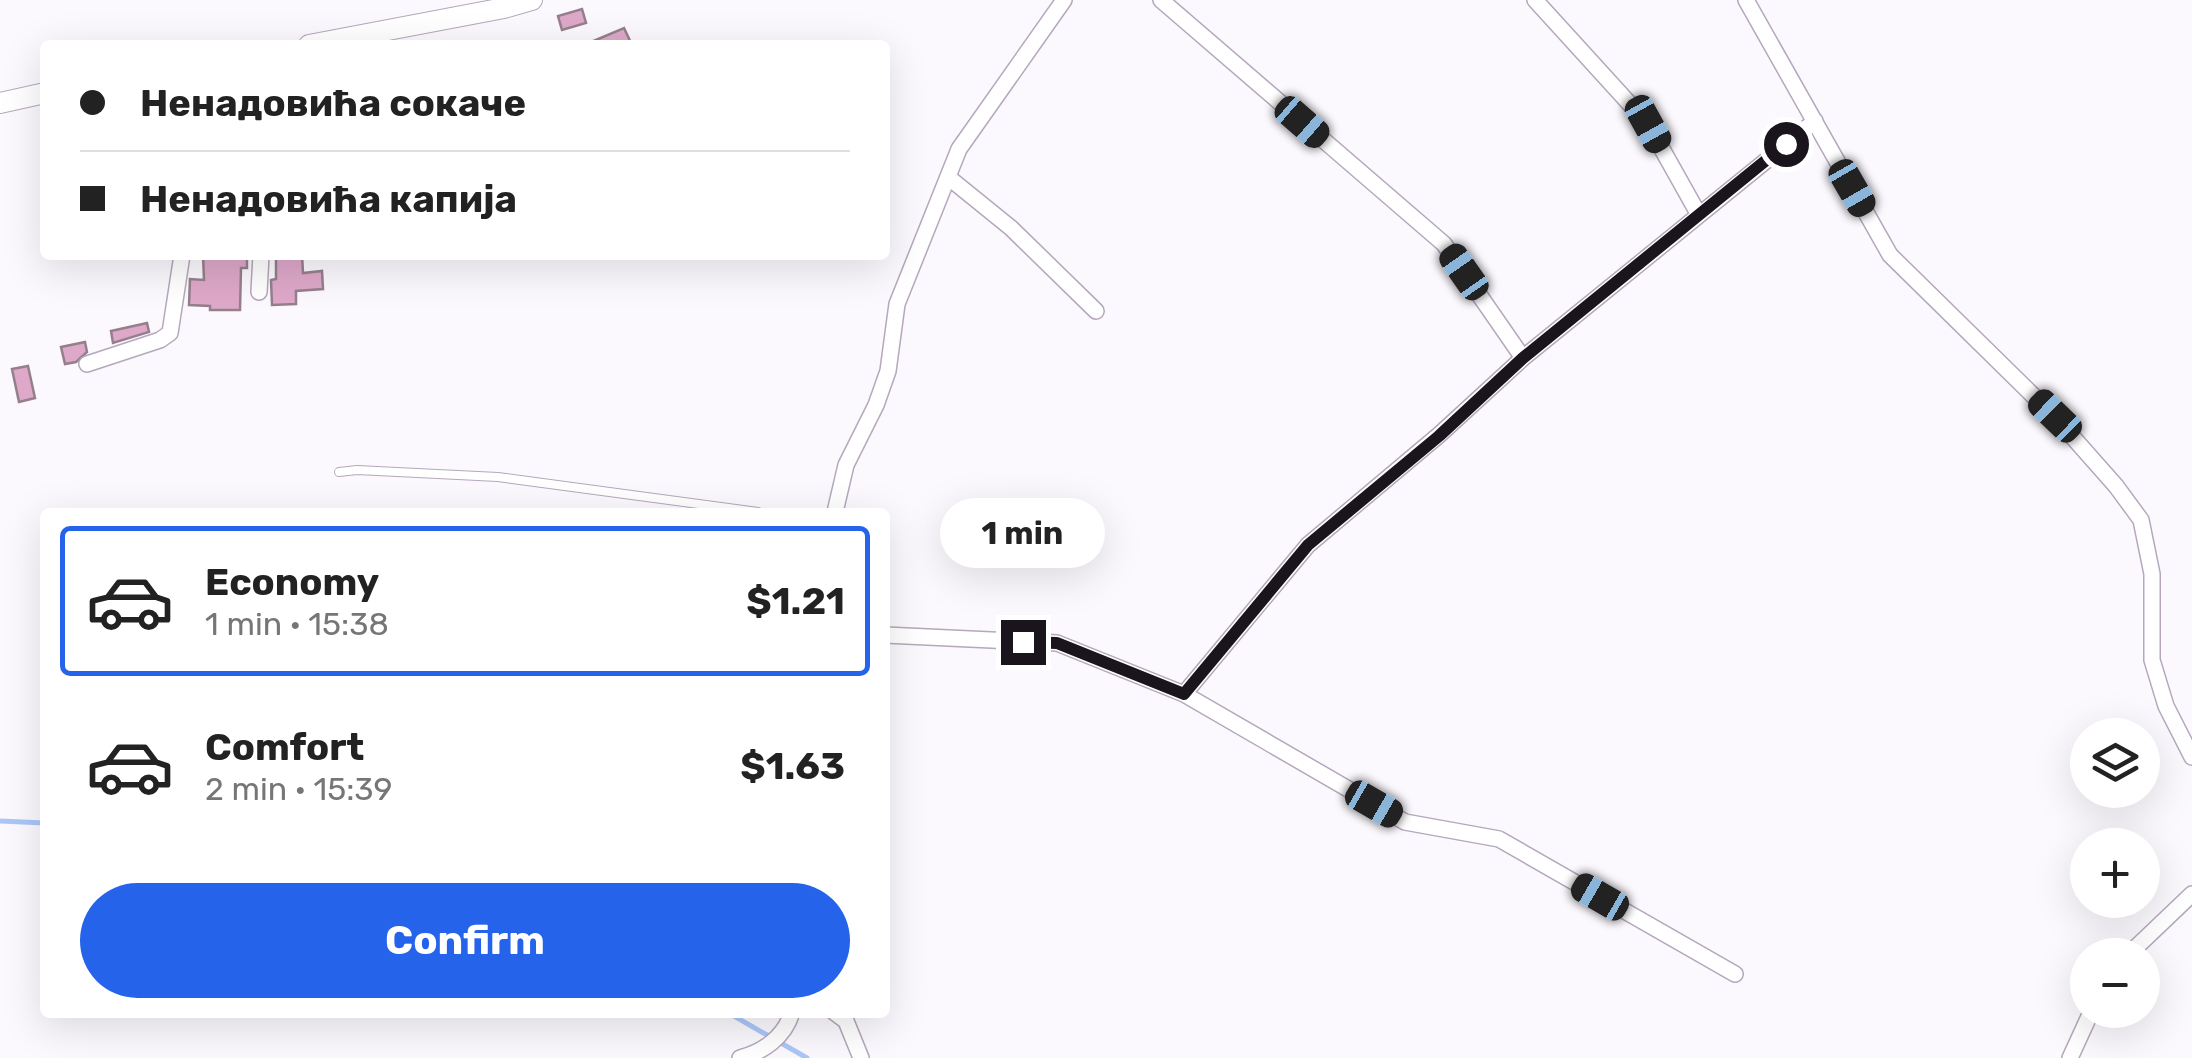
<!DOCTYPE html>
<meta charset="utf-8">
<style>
:root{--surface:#fff;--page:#f2f2f2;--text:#222;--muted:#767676;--line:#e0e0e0;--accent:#2563eb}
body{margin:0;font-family:Rubik,sans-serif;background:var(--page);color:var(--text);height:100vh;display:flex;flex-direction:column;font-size:38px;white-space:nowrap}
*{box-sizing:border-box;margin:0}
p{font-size:32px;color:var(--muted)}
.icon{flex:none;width:55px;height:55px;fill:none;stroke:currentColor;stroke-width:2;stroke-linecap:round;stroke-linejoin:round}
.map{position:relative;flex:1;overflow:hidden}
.side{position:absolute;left:40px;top:508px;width:850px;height:510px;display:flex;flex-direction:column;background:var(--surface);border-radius:10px;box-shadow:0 10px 40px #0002}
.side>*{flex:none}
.top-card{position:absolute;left:40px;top:40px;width:850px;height:220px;border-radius:10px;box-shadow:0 10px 40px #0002;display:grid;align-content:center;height:220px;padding:0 40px;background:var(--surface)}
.controls{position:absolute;left:2070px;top:718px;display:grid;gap:20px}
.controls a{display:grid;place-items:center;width:90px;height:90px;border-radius:50%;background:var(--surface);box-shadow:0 10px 40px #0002;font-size:50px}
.end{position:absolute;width:45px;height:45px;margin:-22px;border:12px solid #1a151c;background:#fff;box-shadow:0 0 0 5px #fff}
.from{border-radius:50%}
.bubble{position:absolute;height:70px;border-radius:35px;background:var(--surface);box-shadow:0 10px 40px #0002;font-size:32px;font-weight:700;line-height:70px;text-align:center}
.car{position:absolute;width:30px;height:60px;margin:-30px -15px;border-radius:12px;box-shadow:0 0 8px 2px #0007;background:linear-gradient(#222 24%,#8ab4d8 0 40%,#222 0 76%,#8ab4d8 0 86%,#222 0)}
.top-card b{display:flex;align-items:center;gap:35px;height:95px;font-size:38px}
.top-card b+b{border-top:2px solid var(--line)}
.top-card i{width:25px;height:25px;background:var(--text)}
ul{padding:18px 0 0;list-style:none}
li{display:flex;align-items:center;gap:30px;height:150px;margin:0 20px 15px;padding:0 20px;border:5px solid transparent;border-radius:10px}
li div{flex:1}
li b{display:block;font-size:38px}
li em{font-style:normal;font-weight:700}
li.active{border-color:var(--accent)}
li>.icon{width:90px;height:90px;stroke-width:1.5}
.action{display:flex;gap:20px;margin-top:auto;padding:20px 40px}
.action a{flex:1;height:115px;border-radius:60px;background:var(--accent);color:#fff;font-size:40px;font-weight:700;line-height:115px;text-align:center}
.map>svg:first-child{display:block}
</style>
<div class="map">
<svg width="2192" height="1058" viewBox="0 0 2192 1058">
<rect width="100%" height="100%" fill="#fcf9fe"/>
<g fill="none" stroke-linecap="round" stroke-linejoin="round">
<path stroke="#aac7f8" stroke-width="5" d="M 0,821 L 45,823
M 727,1012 L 807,1058"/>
</g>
<path fill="#dea8c9" stroke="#957f8c" stroke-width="2.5" d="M 582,9 L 586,23 L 562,30 L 558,16 Z
M 624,28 L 632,45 L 584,45 Z
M 203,255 L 247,255 L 247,268 L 241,268 L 240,310 L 210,310 L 210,306 L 189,305 L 190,279 L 204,280 Z
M 276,255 L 302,255 L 303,273 L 322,271 L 323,289 L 296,291 L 296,304 L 272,305 L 271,280 L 276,279 Z
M 147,323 L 149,332 L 113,343 L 111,331 Z
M 85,342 L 87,352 L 76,362 L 65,364 L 61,347 Z
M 28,366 L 35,398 L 19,402 L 12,369 Z"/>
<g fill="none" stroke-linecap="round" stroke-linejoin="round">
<g stroke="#b5a7bc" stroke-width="10">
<path id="service" d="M 339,472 L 357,470 L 498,477 L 758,512"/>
</g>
<g stroke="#b5a7bc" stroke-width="18">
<path id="minor" d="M 1161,0 L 1444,244 L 1523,358
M 1535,0 L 1648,124 L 1699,215
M 1746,0 L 1890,255 L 2055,417 L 2116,486 L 2141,520 L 2152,574 L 2152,660 L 2166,706 L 2192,757
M 948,177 L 1011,228 L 1096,311
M 259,292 L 261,255
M 87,364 L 160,340 L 170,333 L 182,255
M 835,512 L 846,465 L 876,405 L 888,371 L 897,304 L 959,149 L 1064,0
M 885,635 L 1057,643 L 1184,694 L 1405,822 L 1499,839 L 1735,974
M 1184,694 L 1308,545 L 1439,435 L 1523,358 L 1815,121
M 2128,955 L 2192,894
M 834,1012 L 846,1021 L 861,1058
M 740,1058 C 763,1052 785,1037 792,1012
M 2070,1058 L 2092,1010"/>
</g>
<g stroke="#b5a7bc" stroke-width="22">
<path id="tertiary" d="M 309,45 L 504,8 L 532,0
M 0,103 L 45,93"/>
</g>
<use href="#service" stroke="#fff" stroke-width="8"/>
<use href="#minor" stroke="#fff" stroke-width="15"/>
<use href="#tertiary" stroke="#fff" stroke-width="20"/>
</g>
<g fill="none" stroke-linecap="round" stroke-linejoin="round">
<path stroke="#1a151c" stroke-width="12" d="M 1023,642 L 1057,643 L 1184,694 L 1308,545 L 1439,436 L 1523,358 L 1786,144"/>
</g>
</svg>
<div class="controls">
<a><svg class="icon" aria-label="layers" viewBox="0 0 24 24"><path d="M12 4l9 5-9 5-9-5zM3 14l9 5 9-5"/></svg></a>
<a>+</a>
<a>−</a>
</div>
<i class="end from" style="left:1786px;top:144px"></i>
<i class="end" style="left:1023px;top:642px"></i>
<div class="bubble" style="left:940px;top:498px;width:165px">1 min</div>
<i class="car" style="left:1302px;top:122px;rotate:131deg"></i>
<i class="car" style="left:1648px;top:124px;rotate:151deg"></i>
<i class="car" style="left:1852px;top:188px;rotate:150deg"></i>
<i class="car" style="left:1464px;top:272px;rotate:325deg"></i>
<i class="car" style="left:2055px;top:416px;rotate:314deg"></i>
<i class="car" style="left:1374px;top:804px;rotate:120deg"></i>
<i class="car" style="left:1600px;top:897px;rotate:300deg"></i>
<div class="top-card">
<b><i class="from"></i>Ненадовића сокаче</b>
<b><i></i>Ненадовића капија</b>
</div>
<section class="side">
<ul>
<li class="active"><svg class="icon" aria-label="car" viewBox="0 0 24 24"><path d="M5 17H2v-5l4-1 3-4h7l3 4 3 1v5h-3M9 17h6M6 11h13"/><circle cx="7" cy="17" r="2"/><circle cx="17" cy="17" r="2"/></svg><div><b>Economy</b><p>1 min · 15:38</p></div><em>$1.21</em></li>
<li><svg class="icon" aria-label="car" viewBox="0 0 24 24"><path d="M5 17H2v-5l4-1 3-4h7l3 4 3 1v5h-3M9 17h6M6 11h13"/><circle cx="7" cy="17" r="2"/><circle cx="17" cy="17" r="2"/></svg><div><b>Comfort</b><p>2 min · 15:39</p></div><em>$1.63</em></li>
</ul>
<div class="action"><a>Confirm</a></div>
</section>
</div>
